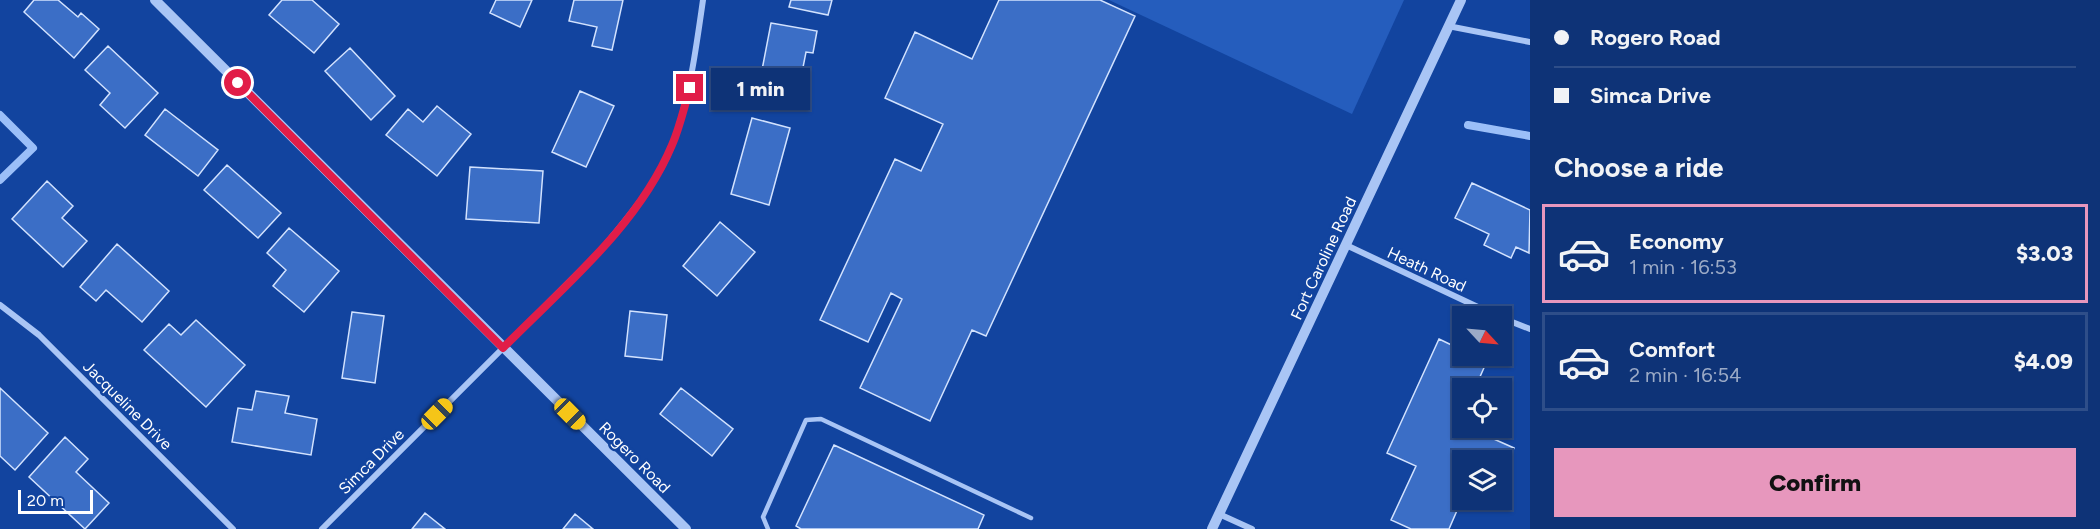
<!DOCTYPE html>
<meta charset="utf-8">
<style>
:root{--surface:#0e3377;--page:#1c3f7f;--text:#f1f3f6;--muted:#9baac6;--line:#2e4e89;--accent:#e797bd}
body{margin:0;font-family:Figtree,sans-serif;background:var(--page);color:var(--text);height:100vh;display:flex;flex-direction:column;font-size:22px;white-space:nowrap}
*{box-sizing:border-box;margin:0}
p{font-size:20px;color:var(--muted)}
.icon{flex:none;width:33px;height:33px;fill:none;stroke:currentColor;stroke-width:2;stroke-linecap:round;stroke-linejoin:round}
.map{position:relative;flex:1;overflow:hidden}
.sheet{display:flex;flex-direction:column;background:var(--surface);width:570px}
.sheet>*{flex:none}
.banner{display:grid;align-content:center;height:132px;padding:0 24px;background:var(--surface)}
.needle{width:39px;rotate:116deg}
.tools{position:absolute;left:1452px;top:306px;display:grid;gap:12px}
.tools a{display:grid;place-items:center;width:60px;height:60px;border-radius:0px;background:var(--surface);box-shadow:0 2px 4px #0004,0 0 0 2px var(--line);font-size:30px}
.scale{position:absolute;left:18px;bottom:15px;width:75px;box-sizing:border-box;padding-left:6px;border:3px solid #fff;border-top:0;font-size:16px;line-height:21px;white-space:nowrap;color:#fff;-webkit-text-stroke:4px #12449f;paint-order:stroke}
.end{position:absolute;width:27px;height:27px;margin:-14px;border:8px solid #e11d48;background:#fff;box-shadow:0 0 0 3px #fff}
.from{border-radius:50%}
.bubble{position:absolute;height:42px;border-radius:0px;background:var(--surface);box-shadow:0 2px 4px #0004,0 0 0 2px var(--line);font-size:20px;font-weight:800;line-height:42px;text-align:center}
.car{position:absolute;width:18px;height:36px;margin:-18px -9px;border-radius:8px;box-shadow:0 0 4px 2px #0007;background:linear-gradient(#f5c518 24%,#345 0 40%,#f5c518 0 76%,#345 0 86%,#f5c518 0)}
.banner b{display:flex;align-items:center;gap:21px;height:57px;font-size:22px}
.banner b+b{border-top:2px solid var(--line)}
.banner i{width:15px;height:15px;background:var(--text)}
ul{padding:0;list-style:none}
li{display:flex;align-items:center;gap:18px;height:99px;margin:0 12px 9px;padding:0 12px;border:3px solid var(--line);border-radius:0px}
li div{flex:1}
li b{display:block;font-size:22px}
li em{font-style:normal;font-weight:800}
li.selected{border-color:var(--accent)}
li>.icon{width:54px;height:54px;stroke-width:1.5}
h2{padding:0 24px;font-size:27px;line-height:72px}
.action{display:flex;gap:12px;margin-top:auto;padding:12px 24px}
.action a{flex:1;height:69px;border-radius:0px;background:var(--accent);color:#111;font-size:24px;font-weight:800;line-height:69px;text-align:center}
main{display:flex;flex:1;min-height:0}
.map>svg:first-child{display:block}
</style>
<main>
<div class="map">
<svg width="1530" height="529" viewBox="0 0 1530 529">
<rect width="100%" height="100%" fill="#12449f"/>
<path fill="#255dbd" d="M 1109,0 L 1404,0 L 1352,114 Z"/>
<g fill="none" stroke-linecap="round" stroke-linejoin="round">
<path stroke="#9bbff8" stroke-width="8" d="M 0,115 L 33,148 L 0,180
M 1468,125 L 1530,136"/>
</g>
<path fill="#3b6ec6" stroke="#d2e2fe" stroke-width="1.5" d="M 34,0 L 58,0 L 78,17 L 81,13 L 99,29 L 74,58 L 24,12 Z
M 282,0 L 312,0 L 339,24 L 314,53 L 269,15 Z
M 496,0 L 532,0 L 520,27 L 490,13 Z
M 574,0 L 623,0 L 612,50 L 592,46 L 597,27 L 569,21 Z
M 791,0 L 832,0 L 828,15 L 789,7 Z
M 999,0 L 1100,0 L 1135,16 L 986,336 L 972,330 L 930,421 L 860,388 L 902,299 L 891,293 L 868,342 L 820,320 L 895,159 L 921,171 L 943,124 L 885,98 L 915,32 L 972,59 Z
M 771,23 L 817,31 L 813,53 L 806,52 L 796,103 L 757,96 Z
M 108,46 L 158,93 L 125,128 L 100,105 L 110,93 L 85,70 Z
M 350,48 L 395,96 L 371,120 L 325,71 Z
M 580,91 L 614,106 L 586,167 L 552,152 Z
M 437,106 L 471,134 L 437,176 L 386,135 L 408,109 L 423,122 Z
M 165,109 L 218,150 L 198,176 L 145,135 Z
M 752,118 L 790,128 L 769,205 L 731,194 Z
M 227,165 L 281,213 L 258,238 L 204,190 Z
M 470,167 L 543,171 L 539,223 L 466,219 Z
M 47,181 L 73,206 L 62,218 L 87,241 L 63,267 L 12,219 Z
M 1472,183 L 1530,210 L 1529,253 L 1516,247 L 1511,258 L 1484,245 L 1489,234 L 1455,218 Z
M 720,222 L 755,252 L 717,296 L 683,266 Z
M 289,228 L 339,271 L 304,312 L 273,286 L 286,270 L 267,253 Z
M 117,244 L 169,291 L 142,322 L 106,290 L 96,301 L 80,287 Z
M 630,311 L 667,315 L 662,360 L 625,356 Z
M 352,312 L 384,316 L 375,383 L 342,378 Z
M 196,320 L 245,365 L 206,407 L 144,350 L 169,324 L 181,335 Z
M 1439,339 L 1462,350 L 1462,356 L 1475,356 L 1487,361 L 1475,388 L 1462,388 L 1462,415 L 1459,423 L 1462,424 L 1462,428 L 1469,428 L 1514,448 L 1502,476 L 1502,460 L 1462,460 L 1462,499 L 1449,529 L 1411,529 L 1391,520 L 1416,466 L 1387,453 Z
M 0,388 L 48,433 L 15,470 L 0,456 Z
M 681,388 L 733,429 L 712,456 L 660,414 Z
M 256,391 L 289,396 L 285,413 L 317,419 L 311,455 L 232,442 L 238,408 L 252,410 Z
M 65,437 L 88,459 L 76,472 L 109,503 L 85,529 L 29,477 Z
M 834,445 L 984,515 L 978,529 L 801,529 L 796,526 Z
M 1465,500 L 1491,500 L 1486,509 Z
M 425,513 L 445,529 L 412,529 Z
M 575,514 L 593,529 L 563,529 Z"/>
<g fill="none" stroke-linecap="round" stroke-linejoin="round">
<path stroke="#a9c5f5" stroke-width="4.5" d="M 768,529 L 763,517 L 806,420 L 821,419 L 1031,518"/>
<path stroke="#a9c5f5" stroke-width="6" d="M 1448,26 L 1530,42
M 1346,245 L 1497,316
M 0,305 L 39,335 L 233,529
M 1502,318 L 1530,329
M 1219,514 L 1252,529
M 322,529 L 602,249 C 628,217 658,183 673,143 C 690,97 696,48 703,0"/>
<path stroke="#a9c5f5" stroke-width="10" d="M 155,0 L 686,529
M 1212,529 L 1461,0"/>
</g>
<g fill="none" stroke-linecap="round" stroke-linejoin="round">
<path stroke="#e11d48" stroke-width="8" d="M 238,83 L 503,348 C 564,286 638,226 672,145 C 680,127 684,107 690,88"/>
</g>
<g text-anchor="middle" stroke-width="5" stroke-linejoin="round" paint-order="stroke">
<g font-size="16" fill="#fff" stroke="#12449f">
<text transform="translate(1323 258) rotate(-65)" y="6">Fort Caroline Road</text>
<text transform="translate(1427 269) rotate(25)" y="6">Heath Road</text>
<text transform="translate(128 405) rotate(45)" y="6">Jacqueline Drive</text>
<text transform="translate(635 457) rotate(45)" y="6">Rogero Road</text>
<text transform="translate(371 461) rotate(-45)" y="6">Simca Drive</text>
</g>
</g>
</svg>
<div class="tools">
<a><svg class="needle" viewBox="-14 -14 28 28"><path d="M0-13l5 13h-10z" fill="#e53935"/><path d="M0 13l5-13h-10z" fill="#9baac6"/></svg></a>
<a><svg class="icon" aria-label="locate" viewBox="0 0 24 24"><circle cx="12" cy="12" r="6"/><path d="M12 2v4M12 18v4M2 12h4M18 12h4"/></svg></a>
<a><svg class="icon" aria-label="layers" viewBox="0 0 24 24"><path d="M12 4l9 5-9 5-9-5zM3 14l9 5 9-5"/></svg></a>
</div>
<div class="scale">20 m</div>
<i class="end from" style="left:238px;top:83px"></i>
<i class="end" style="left:690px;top:88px"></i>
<div class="bubble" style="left:711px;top:68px;width:99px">1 min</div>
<i class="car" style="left:437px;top:414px;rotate:45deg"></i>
<i class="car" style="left:570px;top:414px;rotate:135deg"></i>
</div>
<section class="sheet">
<div class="banner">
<b><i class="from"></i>Rogero Road</b>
<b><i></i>Simca Drive</b>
</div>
<h2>Choose a ride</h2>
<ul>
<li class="selected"><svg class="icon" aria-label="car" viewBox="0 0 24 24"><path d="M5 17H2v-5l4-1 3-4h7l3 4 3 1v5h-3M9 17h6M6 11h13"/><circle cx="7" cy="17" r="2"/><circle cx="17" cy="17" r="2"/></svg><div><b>Economy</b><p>1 min · 16:53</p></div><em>$3.03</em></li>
<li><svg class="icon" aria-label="car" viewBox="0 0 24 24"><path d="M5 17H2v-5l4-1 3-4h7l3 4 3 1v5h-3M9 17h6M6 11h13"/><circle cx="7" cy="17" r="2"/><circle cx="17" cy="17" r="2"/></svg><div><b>Comfort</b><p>2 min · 16:54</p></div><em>$4.09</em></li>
</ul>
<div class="action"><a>Confirm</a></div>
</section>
</main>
